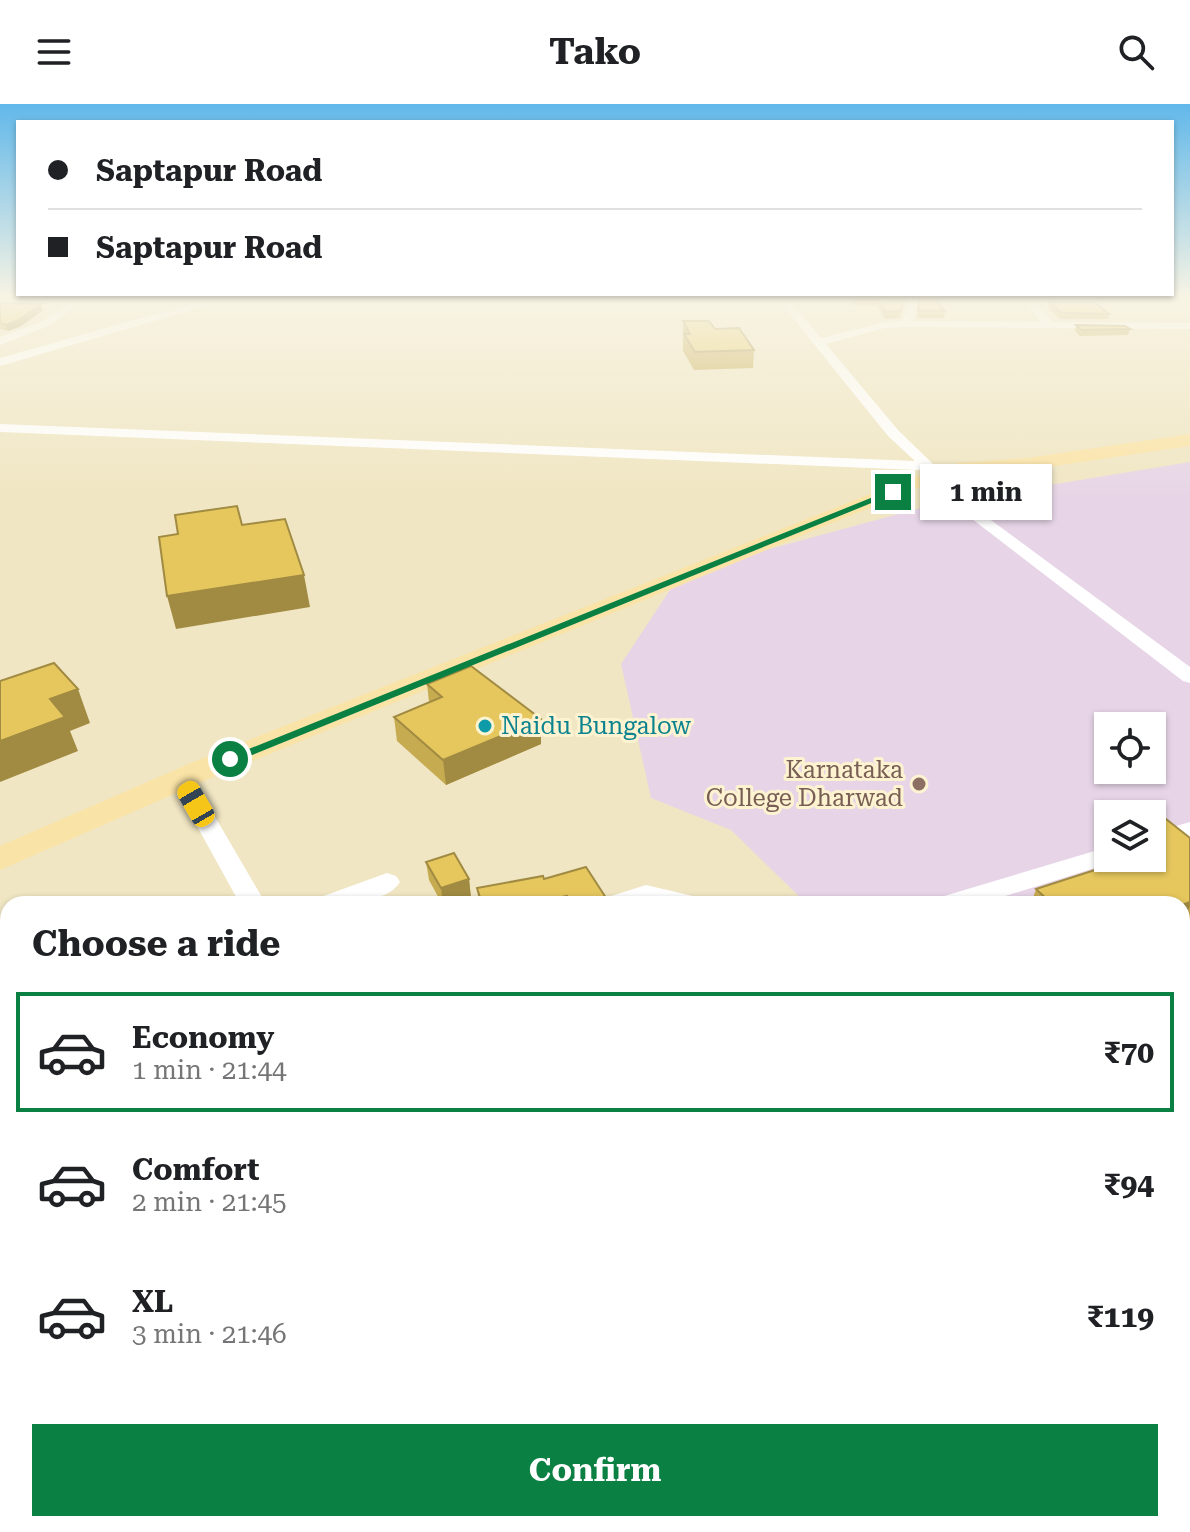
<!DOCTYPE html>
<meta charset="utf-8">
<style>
:root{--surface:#fff;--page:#f6f6f6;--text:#202124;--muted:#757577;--line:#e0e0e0;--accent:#0b8043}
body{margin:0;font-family:"Roboto Serif",serif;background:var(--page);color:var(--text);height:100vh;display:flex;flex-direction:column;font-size:30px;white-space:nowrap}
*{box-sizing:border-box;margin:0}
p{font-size:26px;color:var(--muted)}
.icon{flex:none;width:44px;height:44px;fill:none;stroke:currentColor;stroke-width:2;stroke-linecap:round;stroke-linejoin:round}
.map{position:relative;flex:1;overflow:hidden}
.drawer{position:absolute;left:0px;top:792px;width:1190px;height:636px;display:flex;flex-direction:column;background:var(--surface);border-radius:24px 24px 0 0;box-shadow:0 2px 6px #0004}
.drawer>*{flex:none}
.top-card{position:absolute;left:16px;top:16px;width:1158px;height:176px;border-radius:0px;box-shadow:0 2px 6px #0004;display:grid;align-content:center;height:176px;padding:0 32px;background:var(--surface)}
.buttons{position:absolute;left:1094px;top:608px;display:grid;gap:16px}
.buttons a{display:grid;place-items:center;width:72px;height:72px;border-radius:0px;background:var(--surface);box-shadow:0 2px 6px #0004;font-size:40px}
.end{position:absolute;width:36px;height:36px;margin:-18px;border:10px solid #0b8043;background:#fff;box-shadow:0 0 0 4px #fff}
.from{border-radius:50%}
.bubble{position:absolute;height:56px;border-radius:0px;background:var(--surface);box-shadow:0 2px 6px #0004;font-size:26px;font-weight:700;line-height:56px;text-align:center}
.car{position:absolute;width:24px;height:48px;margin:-24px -12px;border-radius:10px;box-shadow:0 0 6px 2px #0007;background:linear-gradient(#f5c518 24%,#345 0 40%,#f5c518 0 76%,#345 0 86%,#f5c518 0)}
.top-card b{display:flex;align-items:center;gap:28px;height:76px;font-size:30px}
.top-card b+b{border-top:2px solid var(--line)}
.top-card i{width:20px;height:20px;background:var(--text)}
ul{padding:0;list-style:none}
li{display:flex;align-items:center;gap:24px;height:120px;margin:0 16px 12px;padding:0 16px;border:4px solid transparent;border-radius:0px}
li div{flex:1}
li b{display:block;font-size:30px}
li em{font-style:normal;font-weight:700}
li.active{border-color:var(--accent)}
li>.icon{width:72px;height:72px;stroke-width:1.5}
h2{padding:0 32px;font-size:36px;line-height:96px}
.action{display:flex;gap:16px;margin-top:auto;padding:16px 32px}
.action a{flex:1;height:92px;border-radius:0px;background:var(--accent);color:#fff;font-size:32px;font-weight:700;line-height:92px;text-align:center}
header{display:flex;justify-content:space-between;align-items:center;height:104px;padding:0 32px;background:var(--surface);font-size:36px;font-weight:700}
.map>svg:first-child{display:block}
</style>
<header><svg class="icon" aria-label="menu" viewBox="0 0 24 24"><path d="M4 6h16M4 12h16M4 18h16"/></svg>Tako<svg class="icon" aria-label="search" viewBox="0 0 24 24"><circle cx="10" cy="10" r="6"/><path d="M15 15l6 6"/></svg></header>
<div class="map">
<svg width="1190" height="1428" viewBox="0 0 1190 1428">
<rect width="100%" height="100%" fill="#f0e6c3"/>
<path fill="#e7d5e7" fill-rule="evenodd" d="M 1190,358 L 1190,985 L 1182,981 L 1182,800 L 807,800 L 731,726 L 651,694 L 621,560 L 681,469 L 939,399 ZM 1108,622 L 1152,622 L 1152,666 L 1108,666 ZM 1108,710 L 1152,710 L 1152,754 L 1108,754 Z"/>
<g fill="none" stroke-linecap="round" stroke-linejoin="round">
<path fill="#fff" fill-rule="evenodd" d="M 0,193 L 8,193 L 0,197 Z
M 76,193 L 88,193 L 51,221 L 0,241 L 0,233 L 43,217 Z
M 215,193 L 237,193 L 0,262 L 0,254 Z
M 776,193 L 786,193 L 821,234 L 885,218 L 902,217 L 907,206 L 906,193 L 916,193 L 917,206 L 913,217 L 1041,218 L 1020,193 L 1031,193 L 1053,218 L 1190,219 L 1190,225 L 906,223 L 885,224 L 826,240 L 898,326 L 934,361 L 918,366 L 0,328 L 0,320 L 915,357 L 888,332 Z
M 938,377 L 1190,563 L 1190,579 L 1183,577 L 933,385 L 933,379 Z
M 182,668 L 190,670 L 193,675 L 266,800 L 240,800 L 171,675 L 174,670 Z
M 1190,718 L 1190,734 L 1152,745 L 1152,729 Z
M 1108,743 L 1108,754 L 1119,754 L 1117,757 L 980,800 L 937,800 L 941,793 Z
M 387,769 L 396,772 L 400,778 C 387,800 340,800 317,800 L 321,793 Z
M 646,781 L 697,793 L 701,800 L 604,800 L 608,793 Z
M 8,1015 L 8,1044 L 0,1047 L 0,1018 Z
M 8,1386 L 8,1420 L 24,1420 L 10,1428 L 0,1428 L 0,1389 Z
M 418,1420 L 460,1420 L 463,1428 L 421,1428 Z"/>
<path fill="#fae3a6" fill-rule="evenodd" d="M 1190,330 L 1190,342 L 1027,366 L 957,371 L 947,365 L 957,359 L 1027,354 Z
M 918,371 L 928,377 L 925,381 L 213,673 L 0,766 L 0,742 L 191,659 Z"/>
</g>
<path fill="#c6ab51" d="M 849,193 L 905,193 L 900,214 L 885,215 L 877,202 L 855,202 Z
M 919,193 L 933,193 L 945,207 L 944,214 L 917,214 Z
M 1049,198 L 1109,210 L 1108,215 L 1060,215 L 1048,204 Z
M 0,199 L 43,206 L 21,222 L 8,227 L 0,225 Z
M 683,217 L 715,225 L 754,246 L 753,264 L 694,266 L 683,247 Z
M 1076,221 L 1130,225 L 1128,231 L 1080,232 L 1075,227 Z
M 427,580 L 541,640 L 446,681 L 397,637 L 394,613 L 429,598 Z
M 1152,714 L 1190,734 L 1190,847 L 1182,840 L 1182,800 L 1031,800 L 1036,785 L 1113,760 L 1116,754 L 1152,754 Z
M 426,758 L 469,775 L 471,794 L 452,800 L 442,800 L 429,776 Z
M 544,775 L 610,800 L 479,800 L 477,784 Z
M 630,1420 L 855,1420 L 839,1428 L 633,1428 Z"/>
<path fill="#a18b42" d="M 41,200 L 43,206 L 21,222 L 8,227 L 6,221 Z
M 304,471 L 310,503 L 176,525 L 167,492 Z
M 78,585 L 90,619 L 70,627 L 78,647 L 0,678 L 0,637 L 50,595 Z
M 541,615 L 541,640 L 446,681 L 443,656 Z
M 469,775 L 471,794 L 452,800 L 443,800 L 441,784 Z
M 567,792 L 567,800 L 527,800 Z
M 1190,798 L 1190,802 L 1182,818 L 1182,801 Z
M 8,881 L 8,905 L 0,909 L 0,885 Z
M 0,1027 L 8,1041 L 8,1049 L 0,1030 Z
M 8,1065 L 8,1094 L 0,1098 L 0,1069 Z
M 291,1420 L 300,1420 L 302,1428 L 275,1428 Z
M 808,1420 L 855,1420 L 839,1428 L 791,1428 Z"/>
<path fill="#e6c75e" stroke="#a18b42" stroke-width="2" d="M 854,193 L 905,193 L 901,207 L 886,208 L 878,196 L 856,196 Z
M 920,193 L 933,193 L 945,207 L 918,207 Z
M 1049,198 L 1094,198 L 1109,210 L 1062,209 Z
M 0,199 L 41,200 L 19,216 L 6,221 L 0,219 Z
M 683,217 L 709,217 L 715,225 L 739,224 L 754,246 L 695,248 L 684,230 L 690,230 Z
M 1076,221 L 1125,222 L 1130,225 L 1082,226 Z
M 237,402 L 242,421 L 285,415 L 304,471 L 167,492 L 159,433 L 178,430 L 175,411 Z
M 54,559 L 78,585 L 50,595 L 65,613 L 0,637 L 0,577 Z
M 471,562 L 541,615 L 443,656 L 394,613 L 442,593 L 427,580 Z
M 1161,711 L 1190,734 L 1190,798 L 1182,801 L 1052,800 L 1036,785 L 1132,754 L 1152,754 L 1152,748 L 1154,747 L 1152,746 L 1152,714 Z
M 454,749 L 469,775 L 441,784 L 426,758 Z
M 586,763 L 610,800 L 569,800 L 567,792 L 527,800 L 482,800 L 477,784 L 543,772 L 544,775 Z
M 3,851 L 8,859 L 8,881 L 0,885 L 0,853 Z
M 0,1030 L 8,1049 L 8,1065 L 0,1069 Z
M 218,1420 L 291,1420 L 275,1428 L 220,1428 Z
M 643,1420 L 808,1420 L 791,1428 L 647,1428 Z"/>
<linearGradient id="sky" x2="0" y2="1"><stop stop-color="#61b8ea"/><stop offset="0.49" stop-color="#f8f4e4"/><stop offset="1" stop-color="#f8f4e4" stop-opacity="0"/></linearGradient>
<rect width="1190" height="393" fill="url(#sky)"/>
<path fill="#0b8043" d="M 893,385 L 896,389 L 235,658 L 224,655 Z"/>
<circle fill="#0f9aa8" stroke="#fdf3d0" stroke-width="3" cx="485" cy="622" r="8"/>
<circle fill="#8d6e63" stroke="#fdf3d0" stroke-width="3" cx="919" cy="680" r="8"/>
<g text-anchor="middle" stroke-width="6" stroke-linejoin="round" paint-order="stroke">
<g font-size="24" fill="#0d838f" stroke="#fdf3d0" text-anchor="start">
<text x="501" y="630">Naidu Bungalow</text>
</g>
<g font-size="24" fill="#785e54" stroke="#fdf3d0" text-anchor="end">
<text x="903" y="674">Karnataka<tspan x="903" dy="28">College Dharwad</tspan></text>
</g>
</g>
</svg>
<div class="buttons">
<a><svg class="icon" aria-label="locate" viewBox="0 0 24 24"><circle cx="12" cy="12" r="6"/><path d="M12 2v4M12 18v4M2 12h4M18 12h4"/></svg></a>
<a><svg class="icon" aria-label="layers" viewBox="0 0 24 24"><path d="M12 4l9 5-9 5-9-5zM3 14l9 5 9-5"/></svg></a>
</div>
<i class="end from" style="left:230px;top:655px"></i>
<i class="end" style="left:893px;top:388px"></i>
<div class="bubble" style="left:920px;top:360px;width:132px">1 min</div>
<i class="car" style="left:196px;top:700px;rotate:330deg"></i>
<div class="top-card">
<b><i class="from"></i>Saptapur Road</b>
<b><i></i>Saptapur Road</b>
</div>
<section class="drawer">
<h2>Choose a ride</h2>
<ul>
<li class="active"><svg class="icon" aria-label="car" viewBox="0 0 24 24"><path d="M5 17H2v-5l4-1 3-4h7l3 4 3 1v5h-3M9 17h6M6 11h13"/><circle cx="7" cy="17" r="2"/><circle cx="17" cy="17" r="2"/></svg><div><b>Economy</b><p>1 min · 21:44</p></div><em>₹70</em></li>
<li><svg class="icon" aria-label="car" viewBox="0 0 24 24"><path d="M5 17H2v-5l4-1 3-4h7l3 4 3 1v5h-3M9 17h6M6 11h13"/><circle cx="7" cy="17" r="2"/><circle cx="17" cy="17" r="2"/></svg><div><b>Comfort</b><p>2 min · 21:45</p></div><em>₹94</em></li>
<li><svg class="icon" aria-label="car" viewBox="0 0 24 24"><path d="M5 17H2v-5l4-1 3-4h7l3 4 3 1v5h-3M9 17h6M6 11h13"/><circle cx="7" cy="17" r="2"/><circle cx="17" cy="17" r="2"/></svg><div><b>XL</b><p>3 min · 21:46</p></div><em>₹119</em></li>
</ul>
<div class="action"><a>Confirm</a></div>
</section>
</div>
